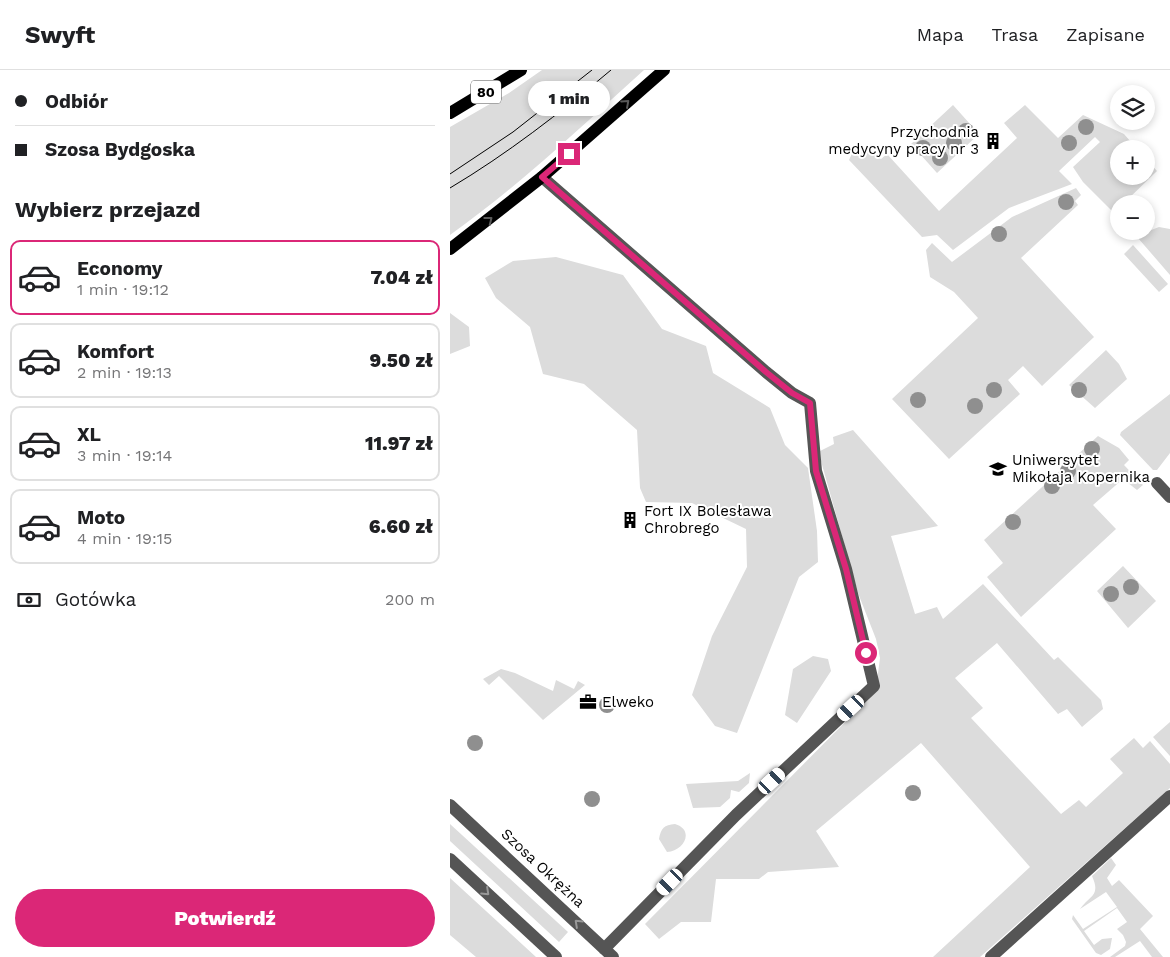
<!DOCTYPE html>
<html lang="pl">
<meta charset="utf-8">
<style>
:root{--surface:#fff;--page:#f2f2f2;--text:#202124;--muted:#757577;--line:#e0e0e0;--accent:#db2777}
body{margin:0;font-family:"Work Sans",sans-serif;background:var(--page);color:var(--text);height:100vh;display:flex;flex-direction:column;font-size:19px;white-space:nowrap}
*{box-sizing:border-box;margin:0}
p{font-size:16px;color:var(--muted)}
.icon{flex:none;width:28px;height:28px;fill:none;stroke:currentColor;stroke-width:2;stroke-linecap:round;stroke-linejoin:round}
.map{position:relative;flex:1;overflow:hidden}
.panel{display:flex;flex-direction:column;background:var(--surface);width:450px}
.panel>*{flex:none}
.guide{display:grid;align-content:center;height:110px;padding:0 15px;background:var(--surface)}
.controls{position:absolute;left:660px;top:15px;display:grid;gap:10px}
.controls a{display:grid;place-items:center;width:45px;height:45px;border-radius:50%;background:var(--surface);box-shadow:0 2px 8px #0003;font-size:25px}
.end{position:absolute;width:22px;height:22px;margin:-11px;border:6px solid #db2777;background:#fff;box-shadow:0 0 0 2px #fff}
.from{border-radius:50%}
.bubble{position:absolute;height:35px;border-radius:18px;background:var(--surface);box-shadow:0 2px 8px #0003;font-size:16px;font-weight:800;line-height:35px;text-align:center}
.car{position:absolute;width:15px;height:30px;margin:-15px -8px;border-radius:6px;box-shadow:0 0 4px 1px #0007;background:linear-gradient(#fff 24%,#345 0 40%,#fff 0 76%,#345 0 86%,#fff 0)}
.guide b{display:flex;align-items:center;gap:18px;height:48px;font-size:19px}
.guide b+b{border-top:1px solid var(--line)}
.guide i{width:12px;height:12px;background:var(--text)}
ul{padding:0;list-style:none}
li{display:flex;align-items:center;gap:15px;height:75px;margin:0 10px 8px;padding:0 5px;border:2px solid var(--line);border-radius:10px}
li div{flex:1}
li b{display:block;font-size:19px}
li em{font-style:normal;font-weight:800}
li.selected{border-color:var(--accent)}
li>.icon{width:45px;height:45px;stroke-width:1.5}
h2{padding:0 15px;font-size:22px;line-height:60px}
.pay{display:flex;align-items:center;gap:12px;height:55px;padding:0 15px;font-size:19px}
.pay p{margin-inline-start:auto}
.cta{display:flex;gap:10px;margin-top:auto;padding:10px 15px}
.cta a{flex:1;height:58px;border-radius:30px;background:var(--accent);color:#fff;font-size:20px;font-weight:800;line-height:58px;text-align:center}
header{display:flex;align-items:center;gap:30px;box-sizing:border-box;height:70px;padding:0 25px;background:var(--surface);border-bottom:1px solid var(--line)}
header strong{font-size:24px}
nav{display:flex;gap:28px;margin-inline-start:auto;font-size:18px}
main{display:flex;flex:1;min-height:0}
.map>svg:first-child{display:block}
</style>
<header>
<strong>Swyft</strong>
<nav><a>Mapa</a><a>Trasa</a><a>Zapisane</a></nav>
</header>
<main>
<section class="panel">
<div class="guide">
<b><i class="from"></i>Odbiór</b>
<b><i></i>Szosa Bydgoska</b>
</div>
<h2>Wybierz przejazd</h2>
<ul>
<li class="selected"><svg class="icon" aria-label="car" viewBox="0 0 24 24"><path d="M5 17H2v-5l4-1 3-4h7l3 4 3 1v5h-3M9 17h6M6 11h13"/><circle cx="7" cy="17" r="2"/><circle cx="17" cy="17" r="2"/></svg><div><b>Economy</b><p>1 min · 19:12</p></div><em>7.04 zł</em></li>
<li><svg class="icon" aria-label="car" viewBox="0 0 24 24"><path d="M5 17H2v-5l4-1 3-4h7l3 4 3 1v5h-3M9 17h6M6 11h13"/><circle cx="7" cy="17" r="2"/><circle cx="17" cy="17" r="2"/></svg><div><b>Komfort</b><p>2 min · 19:13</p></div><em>9.50 zł</em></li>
<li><svg class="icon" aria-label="car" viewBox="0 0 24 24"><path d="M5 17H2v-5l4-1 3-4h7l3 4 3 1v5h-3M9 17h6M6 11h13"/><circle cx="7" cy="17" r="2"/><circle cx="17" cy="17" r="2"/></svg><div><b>XL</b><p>3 min · 19:14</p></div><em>11.97 zł</em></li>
<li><svg class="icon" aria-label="car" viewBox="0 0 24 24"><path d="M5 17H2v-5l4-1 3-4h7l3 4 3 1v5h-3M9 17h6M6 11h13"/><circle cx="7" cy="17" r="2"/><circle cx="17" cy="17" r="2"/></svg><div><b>Moto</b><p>4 min · 19:15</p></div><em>6.60 zł</em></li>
</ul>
<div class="pay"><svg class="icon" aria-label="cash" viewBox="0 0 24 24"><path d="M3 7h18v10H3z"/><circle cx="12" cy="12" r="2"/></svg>Gotówka<p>200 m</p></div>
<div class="cta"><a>Potwierdź</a></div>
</section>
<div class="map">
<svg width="720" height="887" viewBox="0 0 720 887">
<rect width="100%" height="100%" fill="#fff"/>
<path fill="#dcdcdc" d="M 92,0 L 194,0 C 131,57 69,116 0,165 L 0,57 L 59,23 Z
M 503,35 L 529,64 L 487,103 L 461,74 Z
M 575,35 L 608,68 L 633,45 L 674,64 L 687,79 L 669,79 L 669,106 L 696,106 L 696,89 L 707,101 L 673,134 L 669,134 L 669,138 L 664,143 L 633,112 L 623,97 L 650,72 L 645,67 L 609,101 L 622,114 L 559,138 L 503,180 L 487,165 L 472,167 L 399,90 L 404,79 C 416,74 422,82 431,89 L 437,84 L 489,141 L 567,68 L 554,53 Z
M 626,118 L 631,125 L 625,131 L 628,135 L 571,188 L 644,267 L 592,316 L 573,296 L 558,310 L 570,324 L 499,389 L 442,329 L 528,248 L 504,222 L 480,207 L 476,180 L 482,173 L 502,192 L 562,147 Z
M 709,157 L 720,159 L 720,205 L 688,168 L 696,162 Z
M 683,175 L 718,214 L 709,222 L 674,184 Z
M 106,187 L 173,205 L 212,259 L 256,276 L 263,303 L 320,338 L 335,375 L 358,398 L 367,461 L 368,492 L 349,507 L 287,663 L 265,656 L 242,625 L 262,566 L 297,497 L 296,459 L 242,433 L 196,432 L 190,418 L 187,360 L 134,314 L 93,304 L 80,257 L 46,228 L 35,208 L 63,191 Z
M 0,243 L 19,257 L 20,276 L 0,284 Z
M 656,280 L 669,294 L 677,309 L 645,338 L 619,315 Z
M 720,324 L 720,383 L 707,400 L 703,400 L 670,365 L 671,362 Z
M 403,360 L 488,456 L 441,466 L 465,544 L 487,537 L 493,549 L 533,514 L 604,590 L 608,587 L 651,630 L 653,639 L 632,657 L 617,639 L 608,644 L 547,573 L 505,608 L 533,638 L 521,648 L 611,744 L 629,730 L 636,737 L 673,703 L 660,689 L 684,668 L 693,678 L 700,671 L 720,694 L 720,718 L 530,887 L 483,887 L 580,797 L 471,673 L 366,761 L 389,797 L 318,802 L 309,809 L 266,809 L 261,852 L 231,852 L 209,869 L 195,854 L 421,626 L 427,611 L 430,588 L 426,569 L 408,523 L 371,391 L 370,381 L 384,374 L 383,367 Z
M 648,366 L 669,378 L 679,390 L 674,395 L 693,415 L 687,420 L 673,409 L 643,435 L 666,459 L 571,547 L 537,507 L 553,493 L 534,470 Z
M 673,496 L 706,531 L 678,558 L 647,521 Z
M 363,586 L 378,589 L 381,601 L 347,653 L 335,645 L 343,599 Z
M 51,599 L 65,603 L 103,621 L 106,610 L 124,619 L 128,611 L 135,615 L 93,650 L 49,606 L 39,615 L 33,609 Z
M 720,652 L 720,686 L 703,667 Z
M 300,703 L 299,713 L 289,722 L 281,720 L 280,728 L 270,737 L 243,738 L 236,714 L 288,711 Z
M 0,754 L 118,862 L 109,872 L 0,771 Z
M 225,754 C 245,760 234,781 217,782 L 209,769 C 211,758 214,755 225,754 Z
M 661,788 L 666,795 L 657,808 L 662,816 L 669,810 L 703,846 L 690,859 L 713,887 L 702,887 L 690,871 L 665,887 L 660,887 L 675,876 L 676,872 L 673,865 L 667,859 L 677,852 L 667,838 L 634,861 L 644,875 L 652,869 L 662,868 L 660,879 L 651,885 L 646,883 L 622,849 L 623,845 L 633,859 L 667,837 L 656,822 L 630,839 C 640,825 651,826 642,806 Z
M 0,808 L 86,887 L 26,887 L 0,865 Z"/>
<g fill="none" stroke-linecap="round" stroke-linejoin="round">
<path stroke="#555" stroke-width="12" d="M 92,107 L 316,302 L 342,323 L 360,333 L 366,401 L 396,499 L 424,616 L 286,745 L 154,879
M 707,413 L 720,427
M 0,735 L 163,887
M 0,789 L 106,887
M 541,887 L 720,726"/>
<path stroke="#000" stroke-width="12" d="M 0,43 L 71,0
M 0,179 L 92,107 L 214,0"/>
<path stroke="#000" stroke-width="1" d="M 0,104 L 63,62 L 142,0
M 0,118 C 57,84 110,43 161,0"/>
</g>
<g fill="#8f8f8f">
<circle cx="636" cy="57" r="8"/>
<circle cx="516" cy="61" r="8"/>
<circle cx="504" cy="73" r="8"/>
<circle cx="619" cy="73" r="8"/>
<circle cx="473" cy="78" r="8"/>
<circle cx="490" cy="88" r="8"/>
<circle cx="616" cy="132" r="8"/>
<circle cx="549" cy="164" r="8"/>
<circle cx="544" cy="320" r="8"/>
<circle cx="629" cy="320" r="8"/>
<circle cx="468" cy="330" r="8"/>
<circle cx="525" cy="336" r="8"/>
<circle cx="642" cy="379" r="8"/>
<circle cx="618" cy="401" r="8"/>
<circle cx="602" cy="416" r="8"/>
<circle cx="563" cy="452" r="8"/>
<circle cx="681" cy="517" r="8"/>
<circle cx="661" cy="524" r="8"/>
<circle cx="157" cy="635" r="8"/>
<circle cx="25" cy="673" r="8"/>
<circle cx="463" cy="723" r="8"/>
<circle cx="142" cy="729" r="8"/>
</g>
<defs><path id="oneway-chevron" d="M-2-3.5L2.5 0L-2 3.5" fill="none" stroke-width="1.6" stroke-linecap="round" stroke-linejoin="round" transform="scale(1.25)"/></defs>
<g stroke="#595959">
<use href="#oneway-chevron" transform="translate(176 33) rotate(-42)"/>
<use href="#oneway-chevron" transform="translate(39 150) rotate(-38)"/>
</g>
<g stroke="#999">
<use href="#oneway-chevron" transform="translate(36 822) rotate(43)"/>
<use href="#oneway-chevron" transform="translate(128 853) rotate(-137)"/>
</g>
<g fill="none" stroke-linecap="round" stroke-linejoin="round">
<path stroke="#db2777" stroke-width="6" d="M 119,84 L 92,107 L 316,302 L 342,323 L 360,333 L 366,401 L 396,499 L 416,583"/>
</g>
<defs>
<g id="building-bare" transform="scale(1.35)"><path d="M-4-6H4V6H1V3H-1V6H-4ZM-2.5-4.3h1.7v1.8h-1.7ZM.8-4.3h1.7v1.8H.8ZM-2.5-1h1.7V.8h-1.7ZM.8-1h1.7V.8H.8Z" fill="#000" stroke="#fff" stroke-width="2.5" paint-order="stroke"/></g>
<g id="university-bare" transform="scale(1.35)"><path d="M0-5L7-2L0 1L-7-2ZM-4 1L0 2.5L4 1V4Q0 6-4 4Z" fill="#000" stroke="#fff" stroke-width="2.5" paint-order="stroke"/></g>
<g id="office-bare" transform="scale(1.35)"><path d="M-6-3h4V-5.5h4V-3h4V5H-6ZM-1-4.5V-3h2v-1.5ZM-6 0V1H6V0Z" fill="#000" stroke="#fff" stroke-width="2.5" paint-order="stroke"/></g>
</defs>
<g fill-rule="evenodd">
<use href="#building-bare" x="543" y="71"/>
<use href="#university-bare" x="548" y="399"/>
<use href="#building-bare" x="180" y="450"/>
<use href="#office-bare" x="138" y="632"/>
</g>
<g text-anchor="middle" stroke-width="4" stroke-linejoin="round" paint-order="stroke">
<rect fill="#fff" stroke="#4c4c4c" stroke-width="1" x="21" y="10.5" width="30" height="23" rx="4"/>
<g font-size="14" font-weight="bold" fill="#000">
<text x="36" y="27">80</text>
</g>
<g font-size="15" fill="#000" stroke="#fff" text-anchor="start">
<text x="529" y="67" text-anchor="end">Przychodnia<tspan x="529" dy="17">medycyny pracy nr 3</tspan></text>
<text x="562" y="395">Uniwersytet<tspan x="562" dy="17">Mikołaja Kopernika</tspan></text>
<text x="194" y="446">Fort IX Bolesława<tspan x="194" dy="17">Chrobrego</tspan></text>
<text x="152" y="637">Elweko</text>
</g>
<g font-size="15" fill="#000" stroke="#fff">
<text transform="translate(93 798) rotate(43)" y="5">Szosa Okrężna</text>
</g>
</g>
</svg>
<div class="controls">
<a><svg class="icon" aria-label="layers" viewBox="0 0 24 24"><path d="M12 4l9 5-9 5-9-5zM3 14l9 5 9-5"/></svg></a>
<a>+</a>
<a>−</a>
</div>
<i class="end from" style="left:416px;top:583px"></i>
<i class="end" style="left:119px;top:84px"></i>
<div class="bubble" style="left:78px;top:11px;width:82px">1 min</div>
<i class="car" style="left:401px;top:638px;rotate:227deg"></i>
<i class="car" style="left:322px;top:711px;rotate:47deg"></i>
<i class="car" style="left:220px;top:812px;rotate:224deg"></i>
</div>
</main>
